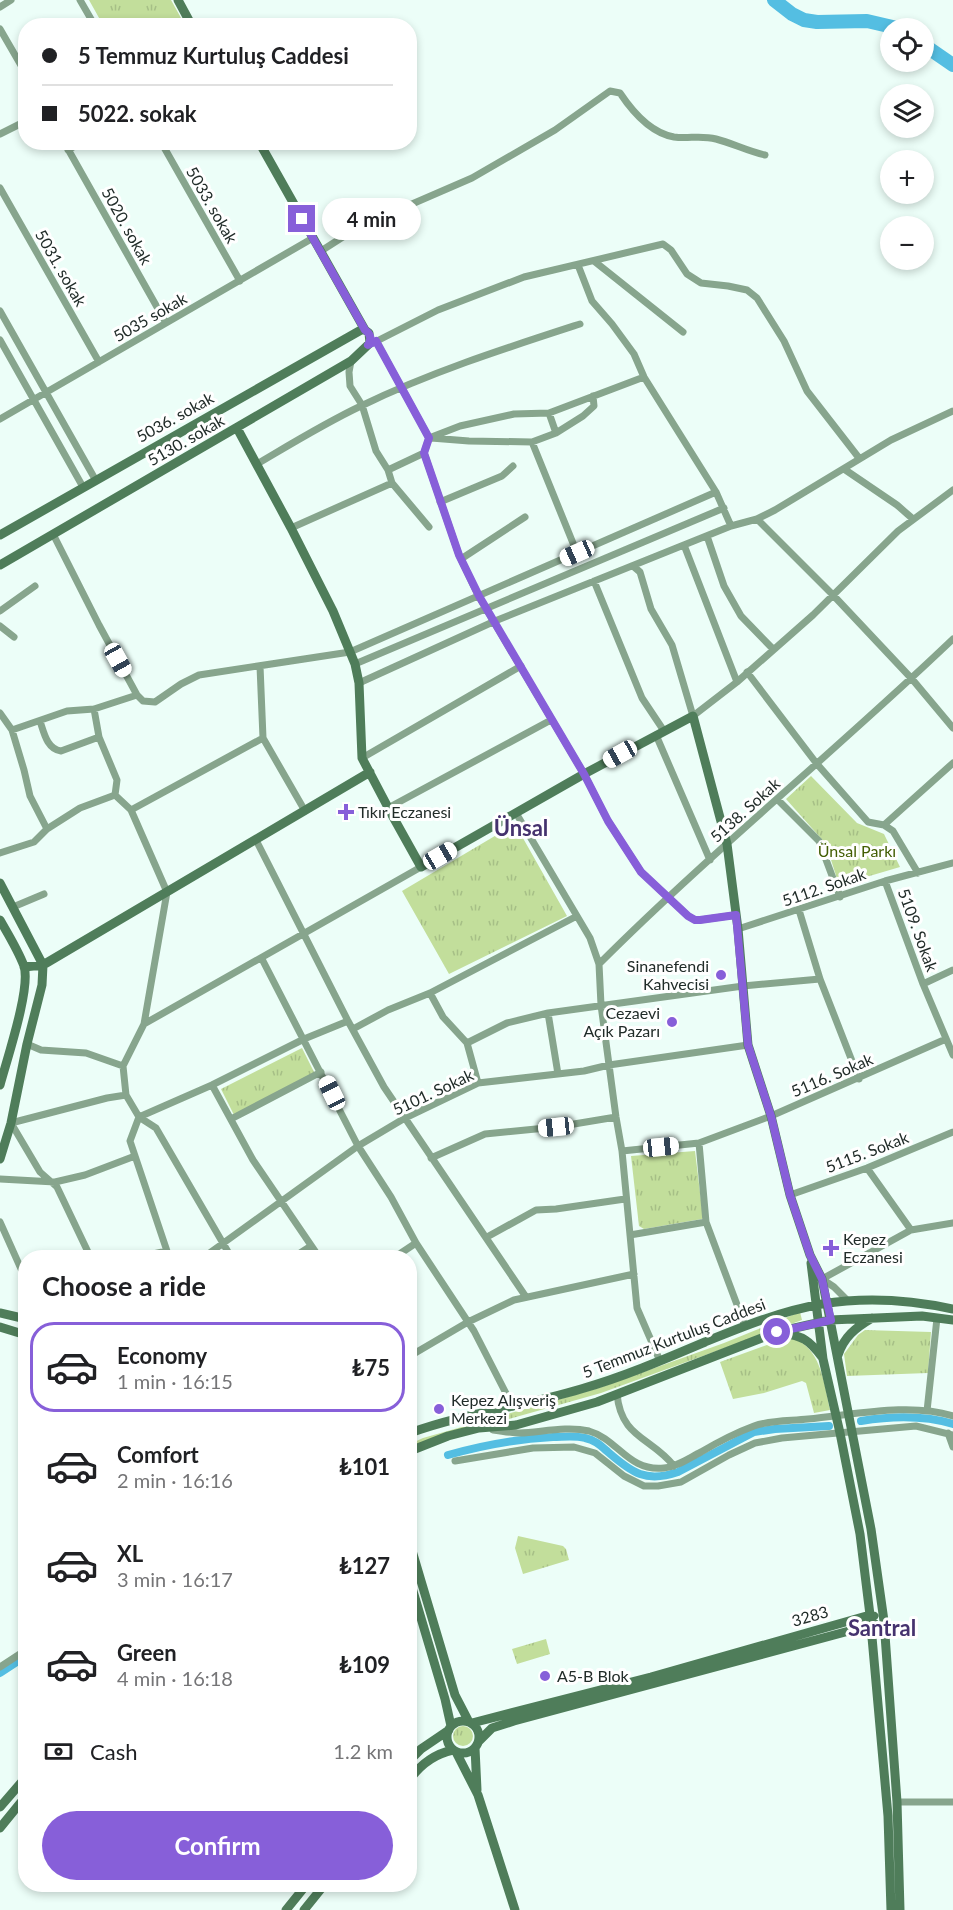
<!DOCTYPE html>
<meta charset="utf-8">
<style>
:root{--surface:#fff;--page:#f6f6f6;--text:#202124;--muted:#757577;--line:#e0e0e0;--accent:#875fd9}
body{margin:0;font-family:Lato,sans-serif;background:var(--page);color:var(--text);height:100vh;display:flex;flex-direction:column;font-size:22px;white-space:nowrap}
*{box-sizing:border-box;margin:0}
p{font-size:20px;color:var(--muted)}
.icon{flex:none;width:33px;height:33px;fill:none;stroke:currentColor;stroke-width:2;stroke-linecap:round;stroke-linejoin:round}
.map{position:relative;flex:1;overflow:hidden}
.side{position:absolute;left:18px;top:1250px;width:399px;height:642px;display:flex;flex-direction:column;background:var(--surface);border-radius:24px;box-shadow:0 3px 9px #0003}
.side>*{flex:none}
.hud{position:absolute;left:18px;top:18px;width:399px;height:132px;border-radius:24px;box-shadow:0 3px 9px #0003;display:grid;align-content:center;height:132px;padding:0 24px;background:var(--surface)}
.tools{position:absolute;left:880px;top:18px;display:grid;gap:12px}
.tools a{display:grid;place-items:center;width:54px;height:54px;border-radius:50%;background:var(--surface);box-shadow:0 3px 9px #0003;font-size:30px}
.end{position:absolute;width:27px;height:27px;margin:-14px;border:8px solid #875fd9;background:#fff;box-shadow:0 0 0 3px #fff}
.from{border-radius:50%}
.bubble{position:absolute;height:42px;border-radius:21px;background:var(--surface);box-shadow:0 3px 9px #0003;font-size:20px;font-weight:700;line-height:42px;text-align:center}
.car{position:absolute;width:18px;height:36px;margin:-18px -9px;border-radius:8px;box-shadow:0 0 4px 2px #0007;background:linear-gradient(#fff 24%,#345 0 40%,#fff 0 76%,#345 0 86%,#fff 0)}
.hud b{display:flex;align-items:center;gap:21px;height:57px;font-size:22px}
.hud b+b{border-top:2px solid var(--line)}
.hud i{width:15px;height:15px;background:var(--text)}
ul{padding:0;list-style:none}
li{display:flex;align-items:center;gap:18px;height:90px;margin:0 12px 9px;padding:0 12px;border:3px solid transparent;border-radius:24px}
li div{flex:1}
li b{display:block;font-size:22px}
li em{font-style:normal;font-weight:700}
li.on{border-color:var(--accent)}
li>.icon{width:54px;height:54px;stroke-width:1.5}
h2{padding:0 24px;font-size:27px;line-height:72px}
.pay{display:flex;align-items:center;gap:15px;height:66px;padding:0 24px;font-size:22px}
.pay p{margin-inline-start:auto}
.cta{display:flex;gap:12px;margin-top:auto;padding:12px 24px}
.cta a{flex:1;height:69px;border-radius:36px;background:var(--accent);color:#fff;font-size:24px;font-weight:700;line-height:69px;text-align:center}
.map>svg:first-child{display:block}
</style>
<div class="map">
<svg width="953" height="1910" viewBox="0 0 953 1910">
<defs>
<pattern id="grass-tufts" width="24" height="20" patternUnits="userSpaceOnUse" patternTransform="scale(1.5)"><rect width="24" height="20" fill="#c2de9b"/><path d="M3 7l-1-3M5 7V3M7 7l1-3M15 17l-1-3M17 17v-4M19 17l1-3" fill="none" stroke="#a6bf86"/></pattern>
</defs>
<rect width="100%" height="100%" fill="#ecfef8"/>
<path fill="url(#grass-tufts)" d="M 89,0 L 171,0 L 185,25 L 103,25 Z
M 811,776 L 857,823 L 884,834 L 900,867 L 839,885 L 826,844 L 786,799 Z
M 515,824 L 567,916 L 449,974 L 402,891 Z
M 302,1048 L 315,1074 L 234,1115 L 221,1089 Z
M 695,1151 L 703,1217 L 702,1219 L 644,1229 L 639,1226 L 631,1156 Z
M 800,1312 L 802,1320 L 601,1393 L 480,1427 L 410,1452 L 410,1444 L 423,1438 L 599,1388 L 724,1343 Z
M 865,1330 L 931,1332 L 928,1373 L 847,1376 L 844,1354 L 858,1335 Z
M 789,1337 C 821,1345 824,1383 830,1410 L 814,1413 L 806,1383 L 802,1381 L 764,1393 L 733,1399 L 720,1362 Z
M 518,1536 L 563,1546 L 566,1549 L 569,1560 L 523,1574 L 515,1548 Z
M 546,1639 L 550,1654 L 517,1664 L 512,1649 Z
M453 1736a10 10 0 1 1 20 0a10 10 0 1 1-20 0Z"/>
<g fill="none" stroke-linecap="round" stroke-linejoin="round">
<path stroke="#54bee2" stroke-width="8" d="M 861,1421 C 892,1416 923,1415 953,1424
M 448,1455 C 483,1445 516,1439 553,1437 C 563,1437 574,1435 585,1438 C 595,1440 601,1446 608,1452 C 632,1473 646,1483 678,1472 L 754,1432 L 775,1429 L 829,1426
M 0,1673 L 26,1656"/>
<path stroke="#54bee2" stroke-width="14" d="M 774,0 L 792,14 L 804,20 L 817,22 L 867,21 L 897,28
M 924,45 L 953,65"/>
<path stroke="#87a58d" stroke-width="7" d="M 80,0 L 95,26
M 0,7 L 11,0
M 0,29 L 26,74
M 0,134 L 26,121
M 64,142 L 166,323
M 161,142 L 240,281
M 68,150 L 82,142
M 0,188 L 99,362
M 321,251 L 349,233 L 412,204 L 472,178 L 555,130 L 610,91 L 620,93 C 632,111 651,133 674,137 C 688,139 701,135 716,139 C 732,143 747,151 765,155
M 594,261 L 683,332
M 578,265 L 592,301 L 612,324 L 634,354 L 644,377 L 716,492 L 731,526
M 0,311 L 95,479
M 0,340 L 83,487
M 376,341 L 429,438 L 424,453 L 459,555 L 478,595 L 584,774 L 608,821 L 641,872 L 688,916 L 695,920 L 700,920 L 736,915
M 373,343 L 438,310 L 524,277 L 663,244 L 671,250 L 687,274 L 701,283 L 728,286 L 747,290 L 757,298 L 784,341 L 807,391 L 859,458
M 351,361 L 349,372 L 350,386 L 362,405 L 376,451 L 388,470 L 392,483 L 429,527
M 549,413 L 556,433
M 0,419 L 313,238
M 429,438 L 460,426 L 514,414 L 549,413 L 644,377
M 431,438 L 469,441 L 532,442 L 556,433 L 583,416 L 594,406 L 593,396
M 532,442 L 577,553
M 257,464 C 291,444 325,423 361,406 C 431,372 506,348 580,324
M 844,469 L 897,505 L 913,519
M 388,470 L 424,453
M 440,502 L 502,476 L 513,466
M 757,519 L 833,595 L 912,679 L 953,728
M 291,528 L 392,483
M 53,534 L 99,625 L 137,695 L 143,701 L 155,702 L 181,684 L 199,675 L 350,652 L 716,492
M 707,536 L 724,586 L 741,616 L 773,649
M 684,545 L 737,682
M 461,559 L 525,517
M 633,566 L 640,572 L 651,609 L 672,645 L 693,716 L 737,682 L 813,615 L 898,531 L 953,490
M 594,581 L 642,698 L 664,731
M 0,611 L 35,586
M 0,626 L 14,637
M 355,664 L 724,508
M 747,672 L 817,764 L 868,822 L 884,825 L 893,831 L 918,873
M 359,683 L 495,621 L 731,526 L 757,519 L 775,510 L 891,440 L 953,411
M 94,709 L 99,737 L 117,780 L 115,795
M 0,713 L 12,730 L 24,770 L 30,796 L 47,829
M 40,721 C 44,733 47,749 61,751 L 99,737
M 12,730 L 67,711 L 94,709 L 137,695
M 656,735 L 710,860
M 263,738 L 305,811
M 362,758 L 521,666
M 777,799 L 819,841 L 840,897
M 388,808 L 551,720
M 131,810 L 263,738 L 260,666
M 516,813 L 590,938 L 599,964 L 601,1005 L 616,1117 L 622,1151 L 637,1308 L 660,1361
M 884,825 L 953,763
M 256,840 L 348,1021 L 384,1087 L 526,1297
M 0,853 L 34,842 L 47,829 L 80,808 L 115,795 L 131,810 L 167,892 L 144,1024
M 885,881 L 923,984 L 953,1055
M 13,907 L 44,894
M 799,910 L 820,979 L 859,1079
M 738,929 L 885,881 L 953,863
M 262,959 L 358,1146 L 391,1197 L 416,1243 L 474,1331 L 513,1407
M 599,964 C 712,851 837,750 953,639
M 923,984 L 953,970
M 430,993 L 443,1017 L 467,1043 L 478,1083
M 548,1013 L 558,1074
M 353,1029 L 388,1010 L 430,993 L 577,916
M 467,1043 L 507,1023 L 548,1013 L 743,986 L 820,979
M 27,1044 L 41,1050 L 86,1053 L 123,1066
M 212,1085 L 253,1160 L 319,1257
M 139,1117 L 212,1085 L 304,1039 L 348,1021
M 139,1117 L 156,1128 L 231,1257
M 231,1119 L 321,1072
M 699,1143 L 706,1222 L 745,1326
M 622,1151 L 699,1143 L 771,1116 L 946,1039
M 431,1158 L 485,1134 L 556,1127 L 616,1117
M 867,1168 L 911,1230
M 0,1179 L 55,1182 L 85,1175 L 135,1156
M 790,1195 L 867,1168 L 953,1132
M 0,1222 L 26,1280
M 630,1235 L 706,1222
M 487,1237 L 536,1210 L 556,1209 L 625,1199
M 100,1257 L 88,1252 L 57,1187 L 40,1172 L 11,1123 L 107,1098 L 126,1095
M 139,1257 L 167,1251
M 169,1257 L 130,1141 L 139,1117 L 126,1095 L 123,1066 L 144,1024 L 421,867
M 204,1257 L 358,1146 L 405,1118 L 478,1083 L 584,1071 L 609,1065 L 748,1045
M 294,1257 L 311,1246
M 395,1257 L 416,1243
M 848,1301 L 834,1287 L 822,1279 L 911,1230 L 953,1223
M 410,1356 L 468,1322 L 514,1300 L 634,1274
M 617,1394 C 621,1438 651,1437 674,1466
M 927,1411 L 937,1318
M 493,1430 C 502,1431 511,1433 520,1433 C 542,1432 567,1426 589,1431 C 618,1439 628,1472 664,1468 C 677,1467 689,1458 701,1452 C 718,1442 735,1433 754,1426 C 770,1420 791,1421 808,1419 C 853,1415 910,1402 953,1416
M 948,1433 L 953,1447
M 455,1461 L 533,1448 L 574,1447 L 595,1453 L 624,1476 L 644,1486 L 658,1486 L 681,1482 L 729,1455 L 755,1443 L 782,1438 L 916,1426 L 953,1435
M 0,1667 L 26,1650
M 897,1802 L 953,1802"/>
<path stroke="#4f7d5a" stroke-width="9" d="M 178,0 L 192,26
M 237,428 L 291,528 L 333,611 L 355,664 L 359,683 L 362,758 L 392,815 L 421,867 L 584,774 L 693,716 L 727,844 L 738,929 L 748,1045 L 771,1116 L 790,1195 L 810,1255 L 822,1279 L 871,1529 L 884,1621 L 897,1802 L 900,1910
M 0,535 L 361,330 L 365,330
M 0,565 L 351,361 L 370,343 L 369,333 L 365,330 L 259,142
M 0,883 L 43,965 L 42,985 L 27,1044 L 11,1123 L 0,1159
M 0,920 C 8,934 18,950 24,966 C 31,988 7,1059 0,1085
M 24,967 L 43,965 L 370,772
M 811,1263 L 823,1359 L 840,1433 L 860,1534 L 870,1615 L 888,1816 L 891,1910
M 0,1313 L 26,1319
M 0,1327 L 26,1335
M 782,1333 C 803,1336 809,1340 822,1357
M 838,1355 C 844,1337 855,1328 872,1318
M 410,1433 C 465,1413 525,1406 581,1389 C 623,1377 665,1359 705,1342 C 742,1327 781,1311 822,1304 C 864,1297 911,1300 953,1309
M 410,1451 L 448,1436 L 479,1428 L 516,1425 L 597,1402 L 777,1332 L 830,1320 L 922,1316 L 953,1320
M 410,1544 L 455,1695 L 469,1722
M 410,1581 L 445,1699 L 451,1726
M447 1737a16 16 0 1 1 32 0a16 16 0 1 1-32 0Z
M 472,1723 L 651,1677 L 870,1615 L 874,1616
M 479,1741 L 492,1728 L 514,1721 L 875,1624
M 475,1748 L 477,1790
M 456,1752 L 478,1795 L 515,1910
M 410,1760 L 421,1749 L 449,1730
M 410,1779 C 421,1764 434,1754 453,1750
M 0,1807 L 26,1777
M 0,1828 L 26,1796
M 286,1910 L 307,1884
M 304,1910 L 325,1884"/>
</g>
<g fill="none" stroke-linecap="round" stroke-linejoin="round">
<path stroke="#875fd9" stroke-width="8" d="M 302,219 L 365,330 C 371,334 372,339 368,345 L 376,341 L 429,438 L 424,453 L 459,555 L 479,596 L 584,774 L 608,821 L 641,872 L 688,916 L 695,920 L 700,920 L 736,915 L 748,1045 L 771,1116 L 790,1195 L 810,1255 L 822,1279 L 831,1320 L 777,1332"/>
</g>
<g fill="#875fd9" stroke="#fff" stroke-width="2">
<path d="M343 803h6v6h6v6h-6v6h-6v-6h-6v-6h6z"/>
<circle cx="721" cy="975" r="6"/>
<circle cx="672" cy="1022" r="6"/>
<path d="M828 1239h6v6h6v6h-6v6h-6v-6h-6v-6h6z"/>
<circle cx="439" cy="1409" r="6"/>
<circle cx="545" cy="1676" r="6"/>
</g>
<g text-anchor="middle" stroke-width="6" stroke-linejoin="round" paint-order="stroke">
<g font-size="16" fill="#212c29" stroke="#fff">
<text transform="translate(212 205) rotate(60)" y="6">5033. sokak</text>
<text transform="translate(127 226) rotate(61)" y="6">5020. sokak</text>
<text transform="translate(61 268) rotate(60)" y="6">5031. sokak</text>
<text transform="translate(150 317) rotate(-30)" y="6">5035 sokak</text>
<text transform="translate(175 417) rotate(-29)" y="6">5036. sokak</text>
<text transform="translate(186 440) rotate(-30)" y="6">5130. sokak</text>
<text transform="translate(745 810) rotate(-42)" y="6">5138. Sokak</text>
<text transform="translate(824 887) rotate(-19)" y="6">5112. Sokak</text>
<text transform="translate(918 930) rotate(70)" y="6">5109. Sokak</text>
<text transform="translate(832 1075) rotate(-23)" y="6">5116. Sokak</text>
<text transform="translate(433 1092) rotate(-25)" y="6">5101. Sokak</text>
<text transform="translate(867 1152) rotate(-21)" y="6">5115. Sokak</text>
<text transform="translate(674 1338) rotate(-21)" y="6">5 Temmuz Kurtuluş Caddesi</text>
<text transform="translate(810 1616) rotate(-16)" y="6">3283</text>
</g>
<g font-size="16" fill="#212c29" stroke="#fff" text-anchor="start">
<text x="358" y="818">Tıkır Eczanesi</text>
<text x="709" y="972" text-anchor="end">Sinanefendi<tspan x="709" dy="18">Kahvecisi</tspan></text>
<text x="660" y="1019" text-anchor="end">Cezaevi<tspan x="660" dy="18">Açık Pazarı</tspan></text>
<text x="843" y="1245">Kepez<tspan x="843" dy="18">Eczanesi</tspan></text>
<text x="451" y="1406">Kepez Alışveriş<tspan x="451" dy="18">Merkezi</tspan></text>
<text x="557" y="1682">A5-B Blok</text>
</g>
<g font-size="16" fill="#435e04" stroke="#fff">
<text x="857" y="857">Ünsal Parkı</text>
</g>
<g font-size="22" font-weight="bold" fill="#45326e" stroke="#fff">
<text x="521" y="836">Ünsal</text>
<text x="882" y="1636">Santral</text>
</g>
</g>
</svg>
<div class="tools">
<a><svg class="icon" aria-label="locate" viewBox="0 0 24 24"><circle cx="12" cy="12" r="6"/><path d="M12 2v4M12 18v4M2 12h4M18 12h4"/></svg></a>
<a><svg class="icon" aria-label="layers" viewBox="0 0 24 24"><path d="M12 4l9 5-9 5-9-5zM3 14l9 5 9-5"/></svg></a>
<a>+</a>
<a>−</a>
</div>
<i class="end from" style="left:777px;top:1332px"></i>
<i class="end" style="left:302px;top:219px"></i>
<div class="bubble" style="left:322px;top:198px;width:99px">4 min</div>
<i class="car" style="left:577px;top:553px;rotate:246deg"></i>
<i class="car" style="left:118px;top:660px;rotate:151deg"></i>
<i class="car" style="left:620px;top:754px;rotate:241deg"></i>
<i class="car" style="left:440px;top:856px;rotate:60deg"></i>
<i class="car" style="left:332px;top:1093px;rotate:334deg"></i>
<i class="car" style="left:556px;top:1127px;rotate:264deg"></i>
<i class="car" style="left:661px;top:1147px;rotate:84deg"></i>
<div class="hud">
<b><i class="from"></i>5 Temmuz Kurtuluş Caddesi</b>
<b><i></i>5022. sokak</b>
</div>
<section class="side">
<h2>Choose a ride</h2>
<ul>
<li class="on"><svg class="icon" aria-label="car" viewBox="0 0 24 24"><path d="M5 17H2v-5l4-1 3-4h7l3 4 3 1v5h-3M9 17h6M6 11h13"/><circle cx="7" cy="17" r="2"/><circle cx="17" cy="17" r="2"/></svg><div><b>Economy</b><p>1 min · 16:15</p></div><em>₺75</em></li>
<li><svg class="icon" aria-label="car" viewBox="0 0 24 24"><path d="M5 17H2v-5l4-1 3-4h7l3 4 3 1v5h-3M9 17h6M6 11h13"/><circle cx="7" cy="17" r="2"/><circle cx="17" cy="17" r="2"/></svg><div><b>Comfort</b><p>2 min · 16:16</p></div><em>₺101</em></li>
<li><svg class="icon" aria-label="car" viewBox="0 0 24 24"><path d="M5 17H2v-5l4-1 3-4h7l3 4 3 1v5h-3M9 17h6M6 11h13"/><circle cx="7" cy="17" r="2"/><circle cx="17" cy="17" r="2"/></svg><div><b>XL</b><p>3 min · 16:17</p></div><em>₺127</em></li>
<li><svg class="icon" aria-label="car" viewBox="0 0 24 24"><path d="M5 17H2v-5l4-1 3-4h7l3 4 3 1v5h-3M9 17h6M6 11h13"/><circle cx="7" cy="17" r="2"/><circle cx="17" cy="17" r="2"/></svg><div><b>Green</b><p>4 min · 16:18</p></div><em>₺109</em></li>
</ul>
<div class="pay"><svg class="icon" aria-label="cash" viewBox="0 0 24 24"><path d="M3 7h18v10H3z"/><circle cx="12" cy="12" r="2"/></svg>Cash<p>1.2 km</p></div>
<div class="cta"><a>Confirm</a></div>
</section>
</div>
